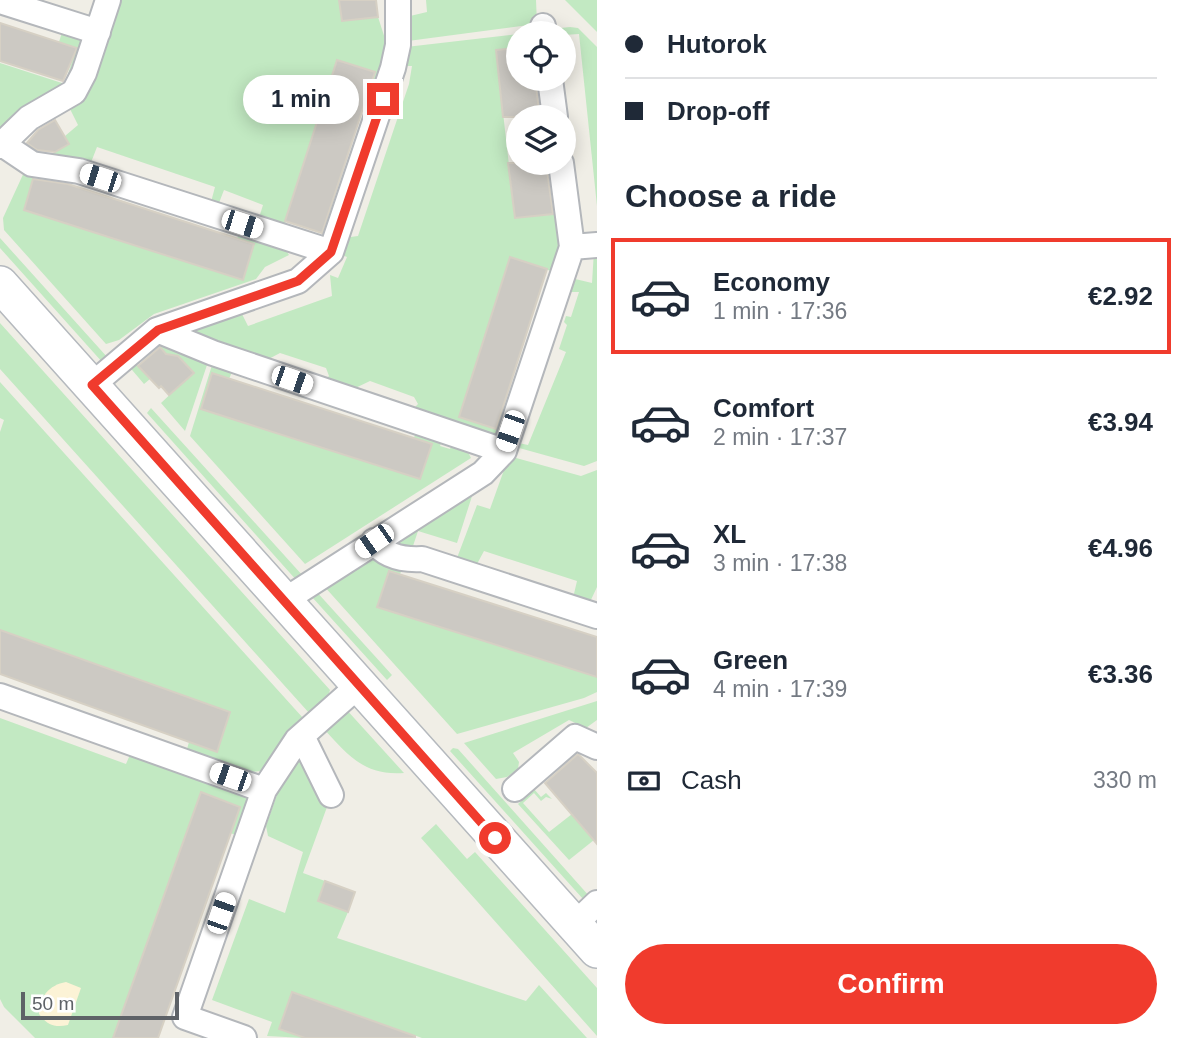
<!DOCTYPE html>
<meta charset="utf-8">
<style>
:root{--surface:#fff;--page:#f2f2f3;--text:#1f2937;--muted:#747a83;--line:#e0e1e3;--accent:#f03b2d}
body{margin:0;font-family:Helvetica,sans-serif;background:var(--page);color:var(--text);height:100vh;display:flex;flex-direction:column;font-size:26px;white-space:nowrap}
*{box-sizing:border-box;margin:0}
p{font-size:23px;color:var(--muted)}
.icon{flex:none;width:38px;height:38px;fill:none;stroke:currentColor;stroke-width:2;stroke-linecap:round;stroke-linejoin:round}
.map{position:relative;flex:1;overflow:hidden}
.side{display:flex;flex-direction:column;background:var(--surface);width:588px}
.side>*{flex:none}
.hud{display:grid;align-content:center;height:154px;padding:0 28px;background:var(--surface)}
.controls{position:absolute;left:506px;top:21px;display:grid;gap:14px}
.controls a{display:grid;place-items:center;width:70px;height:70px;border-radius:50%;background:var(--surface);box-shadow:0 4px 18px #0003;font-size:35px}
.scale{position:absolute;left:21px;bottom:18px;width:158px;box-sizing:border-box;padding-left:7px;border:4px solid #5e6267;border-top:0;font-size:19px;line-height:24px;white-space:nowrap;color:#5e6267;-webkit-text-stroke:5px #fff;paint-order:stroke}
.end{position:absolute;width:32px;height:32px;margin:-16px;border:9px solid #f03b2d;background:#fff;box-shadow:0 0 0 4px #fff}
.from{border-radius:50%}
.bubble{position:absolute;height:49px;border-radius:24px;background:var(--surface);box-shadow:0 4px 18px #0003;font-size:23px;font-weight:700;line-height:49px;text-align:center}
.car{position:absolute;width:21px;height:42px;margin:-21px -10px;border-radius:9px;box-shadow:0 0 5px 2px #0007;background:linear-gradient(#fff 24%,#345 0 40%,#fff 0 76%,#345 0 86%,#fff 0)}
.hud b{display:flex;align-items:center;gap:24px;height:66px;font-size:26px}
.hud b+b{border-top:2px solid var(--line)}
.hud i{width:18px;height:18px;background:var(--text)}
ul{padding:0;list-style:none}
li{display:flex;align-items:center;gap:21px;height:116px;margin:0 14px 10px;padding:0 14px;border:4px solid transparent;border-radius:0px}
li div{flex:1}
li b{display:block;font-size:26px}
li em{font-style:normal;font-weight:700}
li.selected{border-color:var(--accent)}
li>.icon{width:63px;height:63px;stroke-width:1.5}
h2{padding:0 28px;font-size:32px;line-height:84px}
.pay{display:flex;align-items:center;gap:18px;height:77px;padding:0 28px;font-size:26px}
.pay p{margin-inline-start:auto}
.cta{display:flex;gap:14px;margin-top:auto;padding:14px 28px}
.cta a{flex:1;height:80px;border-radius:42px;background:var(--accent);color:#fff;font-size:28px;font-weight:700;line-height:80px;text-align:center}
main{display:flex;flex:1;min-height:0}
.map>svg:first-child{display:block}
</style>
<main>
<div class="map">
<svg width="597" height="1038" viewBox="0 0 597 1038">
<rect width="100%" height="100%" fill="#f0eee6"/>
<path fill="#c2e9c2" d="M 115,0 L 339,0 L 342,21 L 378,17 L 388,48 L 376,91 L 369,89 L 286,221 L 284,228 L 258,221 L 263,205 L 224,190 L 217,208 L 211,202 L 215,187 L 97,147 L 90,165 L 43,159 L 69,144 L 65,136 L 78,125 L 68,105 Z
M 426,0 L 536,0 L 537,24 L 408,41 L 410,16 L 427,12 Z
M 565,0 L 597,0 L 597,32 Z
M 64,26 L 75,31 L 85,43 L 75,80 L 0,131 L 0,63 L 65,84 L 76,48 L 59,42 Z
M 570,27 L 578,28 L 597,47 L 597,206 L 579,34 L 564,35 L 552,29 Z
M 518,34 L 518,48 L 496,51 L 515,218 L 560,214 L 561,239 L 554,272 L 510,257 L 459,417 L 496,429 L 502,412 L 510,415 L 498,439 L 413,409 L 418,404 L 414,397 L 370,381 L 347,392 L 324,381 L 329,376 L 326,368 L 280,353 L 263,362 L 190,337 L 186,328 L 241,312 L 248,326 L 332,296 L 330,275 L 338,278 L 347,257 L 337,253 L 343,238 L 358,236 L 409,84 L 412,66 L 402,66 L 406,47 Z
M 26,168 L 35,174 L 24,210 L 242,280 L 254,245 L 237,239 L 239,233 L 286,250 L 289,255 L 265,267 L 256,279 L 154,314 L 119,340 L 106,344 L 4,230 L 3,218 Z
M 0,238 L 108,358 L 103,363 L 0,248 Z
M 594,251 L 597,251 L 597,461 L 584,466 L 512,446 L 514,442 L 528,445 L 566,352 L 559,349 L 567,325 L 564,322 L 566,316 L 571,317 L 579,292 L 564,292 L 571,278 L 592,283 Z
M 0,323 L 330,690 L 327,699 L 310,714 L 0,369 Z
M 155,340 L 208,362 L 185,431 L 161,403 L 193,373 L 178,356 L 166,354 L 157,345 L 136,364 L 150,379 L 144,384 L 127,364 Z
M 212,365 L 232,372 L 229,379 L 212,374 L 201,409 L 420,479 L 432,444 L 414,438 L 416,431 L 442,441 L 440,446 L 450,449 L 452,444 L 467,450 L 471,458 L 305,564 L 190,436 Z
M 0,382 L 303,718 L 261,771 L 252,772 L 187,749 L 189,742 L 229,712 L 0,630 L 0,432 L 4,420 L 0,418 Z
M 151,408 L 303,576 L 298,582 L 147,413 Z
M 509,456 L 581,476 L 597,470 L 597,587 L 589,604 L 573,598 L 577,581 L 484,551 L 477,564 L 457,558 L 477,505 L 490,509 Z
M 473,493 L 457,543 L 418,531 L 411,552 L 396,548 L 395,538 Z
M 366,556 L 404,565 L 400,574 L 389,571 L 377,607 L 597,676 L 597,692 L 584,698 L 457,734 L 323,585 Z
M 315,590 L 392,675 L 387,680 L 312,597 Z
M 597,701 L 597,720 L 586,728 L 569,720 L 513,753 L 519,762 L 518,769 L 507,777 L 496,779 L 464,743 Z
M 345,708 L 404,773 C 364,776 348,755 323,728 Z
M 0,718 L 126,764 L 132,750 L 250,796 L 236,835 L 230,833 L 240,807 L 201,792 L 113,1038 L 35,1038 L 4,1007 L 0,999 Z
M 453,748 L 458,749 L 590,897 L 583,899 L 450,751 Z
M 295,753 L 306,759 L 327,807 L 303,873 L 325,881 L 318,901 L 348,912 L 337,938 L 526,1001 L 539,985 L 587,1038 L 422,1038 L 292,992 L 279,1028 L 305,1038 L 267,1036 L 272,1022 L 212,1000 L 249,899 L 285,913 L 303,852 L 268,836 L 266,826 L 287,766 Z
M 534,789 L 541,797 L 546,793 L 552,799 L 546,797 L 541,801 L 534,793 L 523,803 L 549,832 L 572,814 L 594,840 L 569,860 L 518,804 Z
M 436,824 L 467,859 L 475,852 L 597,988 L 597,1036 L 421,838 Z"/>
<path fill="#fcf3d6" d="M 66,982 L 81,988 L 68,1025 C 55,1028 47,1025 39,1014 C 39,997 49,985 66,982 Z"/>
<path fill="#ccc9c3" stroke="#d6d0c4" stroke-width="2" d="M 339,0 L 376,0 L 378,17 L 342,21 Z
M 0,23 L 77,48 L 63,81 L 0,61 Z
M 518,48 L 518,79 L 535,79 L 540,117 L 503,117 L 496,50 Z
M 337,60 L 375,72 L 322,233 L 285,221 Z
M 55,120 L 69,144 L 55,152 L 37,150 L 27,143 L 38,130 Z
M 508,163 L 546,163 L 553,214 L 515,218 Z
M 33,179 L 68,184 L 254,244 L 243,280 L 24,210 Z
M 510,257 L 547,269 L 496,429 L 459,417 Z
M 160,347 L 166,354 L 178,356 L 194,373 L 169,395 L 161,386 L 159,388 L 138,366 Z
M 212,373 L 432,444 L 420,479 L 201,409 Z
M 389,571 L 597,637 L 597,677 L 377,607 Z
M 0,630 L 230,712 L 217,752 L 0,674 Z
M 578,754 L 597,773 L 597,844 L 545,783 Z
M 201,792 L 240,807 L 158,1038 L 113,1038 Z
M 325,881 L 355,892 L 348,912 L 318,901 Z
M 292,992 L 415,1036 L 415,1038 L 305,1038 L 279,1029 Z"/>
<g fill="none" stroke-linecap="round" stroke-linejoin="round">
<g stroke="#b4b7bb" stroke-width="28">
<path id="street" d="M 0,1 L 98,32
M 543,26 L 544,33
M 550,79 L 555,117
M 2,144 L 32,164 L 79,171 L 331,252
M 0,146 L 29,118 L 74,92 L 84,73 L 108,0
M 561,163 L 572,247 L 597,245
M 157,330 L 213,353 L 504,451
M 92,385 L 157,330 L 298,281 L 331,252 L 393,68 L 398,45 L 398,0
M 374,541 C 385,557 403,560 422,559 L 597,616
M 285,600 L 483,473 L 504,451 L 572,247
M 0,696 L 264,790
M 302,736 L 331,795
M 515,789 L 575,737 L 597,747
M 574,925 L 597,903
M 244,1038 L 185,1017 L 264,790 L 297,740 L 358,686"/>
</g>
<g stroke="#b5b9be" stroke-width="38">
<path id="secondary" d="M 0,284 L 597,950"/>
</g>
<use href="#street" stroke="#fff" stroke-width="24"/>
<use href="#secondary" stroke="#fff" stroke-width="35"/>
</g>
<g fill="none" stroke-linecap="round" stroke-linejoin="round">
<path stroke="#f03b2d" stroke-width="9" d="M 383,99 L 331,252 L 298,281 L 158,330 L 92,385 L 495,838"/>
</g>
</svg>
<div class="controls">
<a><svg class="icon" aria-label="locate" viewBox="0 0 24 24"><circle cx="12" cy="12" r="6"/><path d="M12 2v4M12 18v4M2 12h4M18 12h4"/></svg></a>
<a><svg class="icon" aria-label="layers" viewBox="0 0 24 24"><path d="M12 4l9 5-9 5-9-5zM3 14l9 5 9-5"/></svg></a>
</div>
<div class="scale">50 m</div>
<i class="end from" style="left:495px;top:838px"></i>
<i class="end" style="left:383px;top:99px"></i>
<div class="bubble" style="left:243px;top:75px;width:116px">1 min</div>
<i class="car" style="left:100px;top:178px;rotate:288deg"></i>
<i class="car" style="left:242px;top:224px;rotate:108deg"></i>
<i class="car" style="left:292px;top:380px;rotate:109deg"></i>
<i class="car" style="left:510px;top:431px;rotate:199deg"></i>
<i class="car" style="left:374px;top:541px;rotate:235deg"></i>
<i class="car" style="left:230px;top:777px;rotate:289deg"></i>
<i class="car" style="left:221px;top:913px;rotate:19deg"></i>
</div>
<section class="side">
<div class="hud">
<b><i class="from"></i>Hutorok</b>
<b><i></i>Drop-off</b>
</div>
<h2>Choose a ride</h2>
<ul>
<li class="selected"><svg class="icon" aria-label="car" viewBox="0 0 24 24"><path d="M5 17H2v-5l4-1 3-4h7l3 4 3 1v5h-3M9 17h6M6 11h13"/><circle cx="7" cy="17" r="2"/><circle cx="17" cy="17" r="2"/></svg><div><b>Economy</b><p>1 min · 17:36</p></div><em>€2.92</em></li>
<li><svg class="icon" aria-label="car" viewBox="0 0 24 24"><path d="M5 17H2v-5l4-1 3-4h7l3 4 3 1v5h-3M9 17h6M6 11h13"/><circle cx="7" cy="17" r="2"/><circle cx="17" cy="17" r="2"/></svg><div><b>Comfort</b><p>2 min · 17:37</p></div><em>€3.94</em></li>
<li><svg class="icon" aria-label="car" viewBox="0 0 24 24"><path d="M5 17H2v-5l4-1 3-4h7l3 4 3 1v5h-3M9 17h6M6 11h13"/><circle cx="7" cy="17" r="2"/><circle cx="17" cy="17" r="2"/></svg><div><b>XL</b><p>3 min · 17:38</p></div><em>€4.96</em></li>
<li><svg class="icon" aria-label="car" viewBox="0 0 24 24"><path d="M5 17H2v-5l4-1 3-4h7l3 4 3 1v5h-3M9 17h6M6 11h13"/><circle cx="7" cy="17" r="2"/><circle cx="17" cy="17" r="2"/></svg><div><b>Green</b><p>4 min · 17:39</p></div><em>€3.36</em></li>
</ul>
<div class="pay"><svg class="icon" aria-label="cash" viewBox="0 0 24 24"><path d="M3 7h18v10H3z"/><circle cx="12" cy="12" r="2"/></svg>Cash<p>330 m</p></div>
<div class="cta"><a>Confirm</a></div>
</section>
</main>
